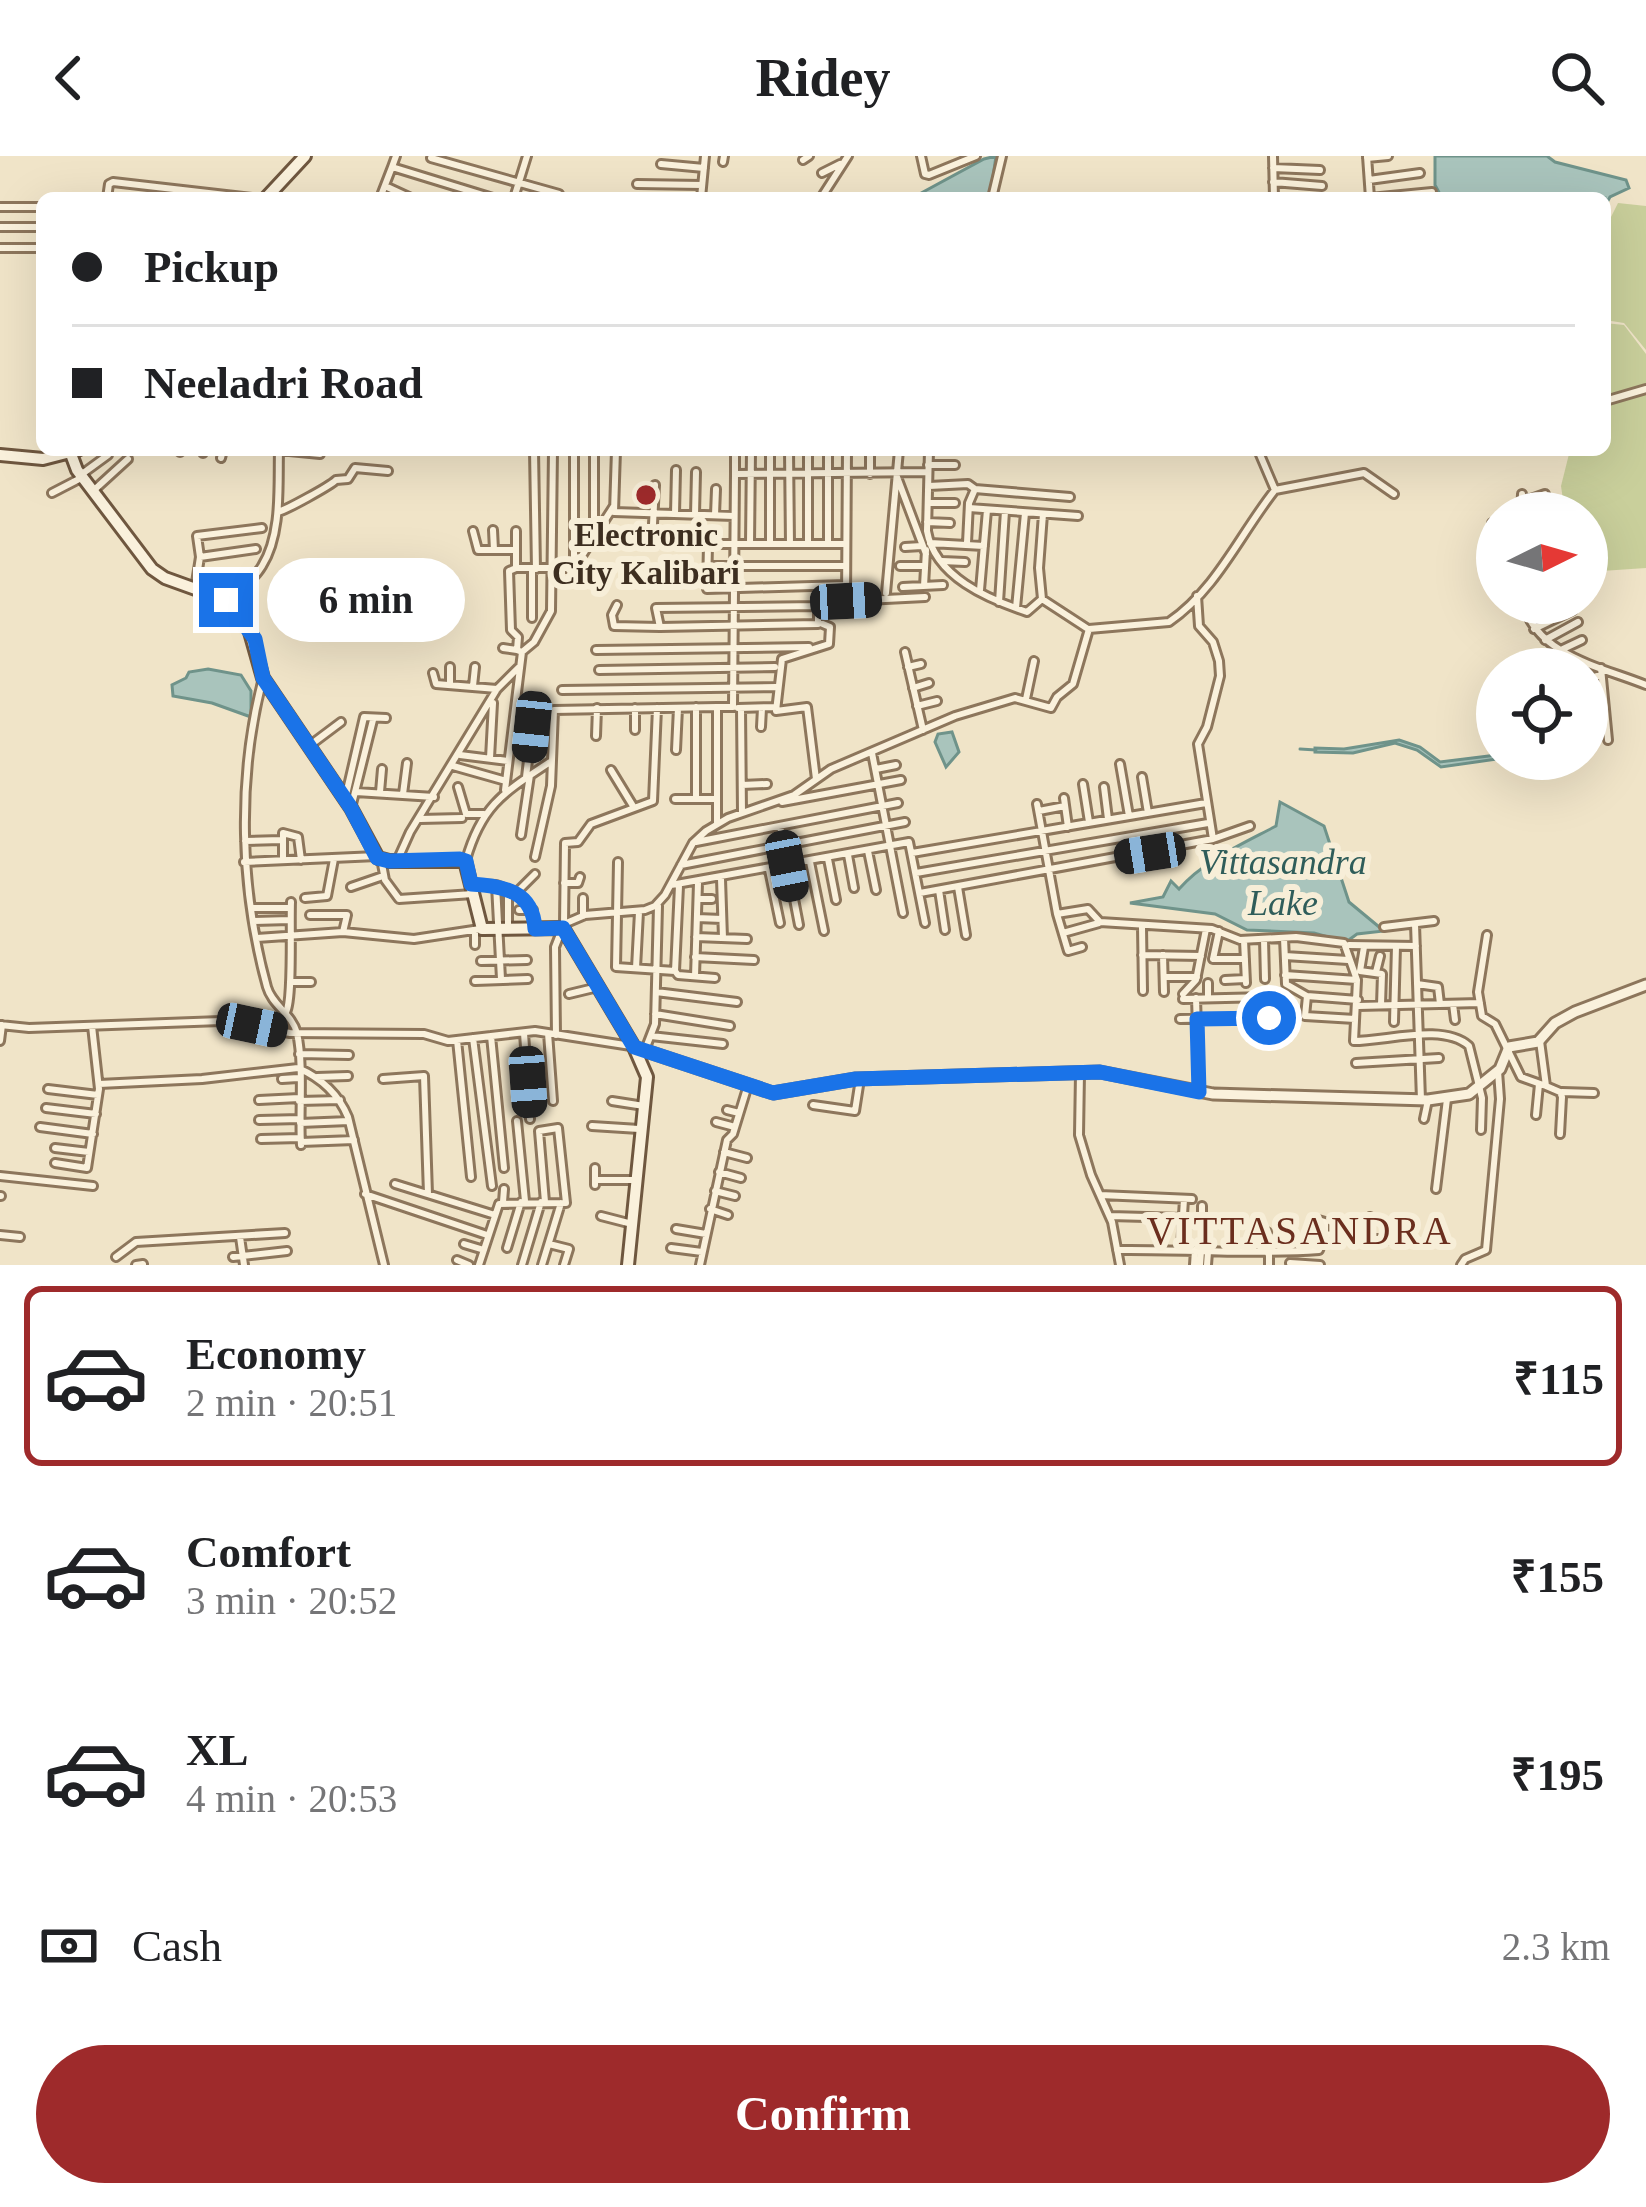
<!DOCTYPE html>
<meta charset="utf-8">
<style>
:root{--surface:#fff;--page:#f6f6f6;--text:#202124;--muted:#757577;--line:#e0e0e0;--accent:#9e2a2b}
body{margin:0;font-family:"Times New Roman",serif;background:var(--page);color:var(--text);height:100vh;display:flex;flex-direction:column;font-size:45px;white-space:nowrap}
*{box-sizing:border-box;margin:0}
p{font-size:39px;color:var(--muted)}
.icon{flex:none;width:66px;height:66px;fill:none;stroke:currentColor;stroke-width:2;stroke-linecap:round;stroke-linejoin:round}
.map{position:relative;height:1109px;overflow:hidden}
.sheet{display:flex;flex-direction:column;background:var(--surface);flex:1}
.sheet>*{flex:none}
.guide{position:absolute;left:36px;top:36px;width:1575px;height:264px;border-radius:18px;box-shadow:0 12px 48px #0002;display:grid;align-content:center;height:264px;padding:0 36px;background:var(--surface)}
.needle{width:78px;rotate:85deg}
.controls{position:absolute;left:1476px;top:336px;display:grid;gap:24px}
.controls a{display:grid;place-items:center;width:132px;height:132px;border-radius:50%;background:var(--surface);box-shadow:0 12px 48px #0002;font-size:60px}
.end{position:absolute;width:54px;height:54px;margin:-27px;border:15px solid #1a73e8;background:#fff;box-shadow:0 0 0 6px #fff}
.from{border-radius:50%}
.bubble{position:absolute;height:84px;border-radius:42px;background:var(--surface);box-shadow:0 12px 48px #0002;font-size:39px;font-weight:600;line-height:84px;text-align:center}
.car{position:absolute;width:36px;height:72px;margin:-36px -18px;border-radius:15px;box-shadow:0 0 9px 3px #0007;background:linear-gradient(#222 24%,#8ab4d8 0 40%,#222 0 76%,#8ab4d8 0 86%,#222 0)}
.guide b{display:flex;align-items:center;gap:42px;height:114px;font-size:45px}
.guide b+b{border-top:3px solid var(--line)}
.guide i{width:30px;height:30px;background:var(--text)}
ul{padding:21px 0 0;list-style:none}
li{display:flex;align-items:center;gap:36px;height:180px;margin:0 24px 18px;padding:0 12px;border:6px solid transparent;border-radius:18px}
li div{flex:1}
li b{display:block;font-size:45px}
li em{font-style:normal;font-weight:600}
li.selected{border-color:var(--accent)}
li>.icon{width:108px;height:108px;stroke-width:1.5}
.pay{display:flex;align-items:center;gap:30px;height:132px;padding:0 36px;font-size:45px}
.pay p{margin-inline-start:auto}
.cta{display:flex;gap:24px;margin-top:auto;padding:24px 36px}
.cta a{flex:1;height:138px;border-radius:72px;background:var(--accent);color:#fff;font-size:48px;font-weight:600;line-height:138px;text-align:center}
header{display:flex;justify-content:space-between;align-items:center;height:156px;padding:0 36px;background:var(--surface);font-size:54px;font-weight:600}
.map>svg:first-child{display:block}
</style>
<header><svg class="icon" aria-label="back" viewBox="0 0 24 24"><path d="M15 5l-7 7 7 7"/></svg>Ridey<svg class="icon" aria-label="search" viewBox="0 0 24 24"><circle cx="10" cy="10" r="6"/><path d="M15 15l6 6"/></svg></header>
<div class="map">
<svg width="1646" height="1109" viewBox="0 0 1646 1109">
<rect width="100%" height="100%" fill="#f0e4c8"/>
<path fill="#c9cf9b" d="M 1618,47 L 1646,50 L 1646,194 L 1624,167 L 1605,164 L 1605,73 Z
M 1605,167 L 1624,169 L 1646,198 L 1646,228 L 1605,240 Z
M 1646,235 L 1646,412 L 1587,416 L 1587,357 L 1565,357 L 1561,330 L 1570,294 L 1605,294 L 1605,248 Z"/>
<path fill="#a9c4bc" stroke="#6f938a" stroke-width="3" d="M 996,0 L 990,42 L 912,42 L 984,3 Z
M 1435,0 L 1547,0 L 1555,6 L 1626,24 L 1629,32 L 1610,41 L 1605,50 L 1605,42 L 1442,42 L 1435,29 Z
M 208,513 L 241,519 L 251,535 L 251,561 L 212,547 L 173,540 L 172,529 L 186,522 L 189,516 Z
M 952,576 L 959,596 L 946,611 L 935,586 L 938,578 Z
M 1399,584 L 1420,591 L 1440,606 L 1497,599 L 1497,603 L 1441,611 L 1417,594 L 1395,587 L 1353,597 L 1315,596 L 1315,592 L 1344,593 Z
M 1280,646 L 1324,670 L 1349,746 L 1384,775 L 1357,778 L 1346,786 L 1314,777 L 1247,774 L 1215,758 L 1130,747 L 1163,741 L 1171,725 L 1179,733 C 1203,705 1244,687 1276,670 Z"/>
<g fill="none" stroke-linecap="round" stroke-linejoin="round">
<path stroke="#6f938a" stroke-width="3" d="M 1300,593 L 1316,594"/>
<g stroke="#8d765c" stroke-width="12">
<path id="minor" d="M 396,0 L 392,11 L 493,42
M 921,0 L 925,18 L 929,19 L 976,0
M 1273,0 L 1274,42
M 1367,0 L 1370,42
M 431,2 L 559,38
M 1367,2 L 1388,0
M 803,4 L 809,0
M 723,6 L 724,0
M 661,8 L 704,12
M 1273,12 L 1320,14
M 822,17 L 840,8
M 1369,24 L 1420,17
M 1273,26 L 1322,30
M 637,28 L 702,29
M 385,30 L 411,42
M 107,42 L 109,28 L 113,26 L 252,42
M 380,42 L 392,11
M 514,42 L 527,0
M 701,42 L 705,0
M 821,42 L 848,0
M 992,42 L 1002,0
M 1370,42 L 1432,36
M 0,51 L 42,51
M 0,71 L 42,71
M 0,92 L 42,92
M 1605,245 L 1646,233
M 279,294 L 320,298
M 534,294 L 536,413
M 594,294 L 594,380
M 616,294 L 614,356 L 734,360
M 735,294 L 735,318
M 770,294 L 770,388
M 789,294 L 790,388
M 870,294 L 870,318
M 929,294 L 927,375 C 935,421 988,443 1027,456 L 1042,443
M 1258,294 L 1275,334
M 180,296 L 180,294
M 203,297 L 203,294
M 221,302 L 223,294
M 928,309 L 955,309
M 82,318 L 108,299
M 897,321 L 926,398
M 655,329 L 652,388 L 846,388
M 929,330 L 968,328 L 975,333 L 1070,341
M 93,335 L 128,303
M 52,337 L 81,322
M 1522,346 L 1545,338
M 928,347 L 955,347
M 969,352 L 1078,360
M 278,356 C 286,354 330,330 336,324 L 348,323 L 355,312 L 388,315
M 1521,357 L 1522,338
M 1546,357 L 1548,357
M 675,358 L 676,314
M 1043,358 L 1039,412 L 1042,443 L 1088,473
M 695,359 L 696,316
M 715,359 L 716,333
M 927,366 L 950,367
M 1492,367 L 1497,367
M 493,374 L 494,394
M 473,375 L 478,394 L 516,394
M 516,375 L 516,412
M 625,376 L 653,375
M 930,387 L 984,390
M 967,387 L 969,347 L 975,333
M 750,388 L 751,294
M 808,388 L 808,294
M 828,388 L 828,294
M 708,389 L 707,433 L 846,429
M 905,391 L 922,390
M 200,401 L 256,393
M 942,405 L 965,406
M 574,410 L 574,294
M 707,410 L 846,410
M 900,410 L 925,410
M 924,430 L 926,394
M 903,431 L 943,429
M 195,433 L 200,401 L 197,380 L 262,372
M 980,434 L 987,354
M 886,437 L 899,294
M 226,444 C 238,434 254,424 262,410 C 282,378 278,331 279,294
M 846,445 L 925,441
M 999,446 L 1005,355
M 1523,447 C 1537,500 1602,511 1646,529
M 617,449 L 612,459 L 614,470 L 660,471
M 818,450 L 656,452 L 660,471 L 818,468
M 1016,452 L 1025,357
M 1526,459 L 1552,447
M 532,462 L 532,412
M 1534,473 L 1573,454
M 1545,484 L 1578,466
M 503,492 L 517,494
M 1563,493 L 1582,484
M 596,494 L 809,491
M 522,496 L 534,486 L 551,455 L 553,294
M 905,496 L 923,574
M 450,511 L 450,528
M 908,511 L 921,508
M 1601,512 L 1608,584
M 599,514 L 775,511
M 433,517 L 436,528 L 497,533
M 1587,523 L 1601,519
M 262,526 C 237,624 240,733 267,831 C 272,849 292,858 297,877 C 304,909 299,956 301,989
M 473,530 L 475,511
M 913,532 L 929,527
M 562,534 L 776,531
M 1026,543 L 1034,505
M 917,550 L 937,545
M 738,552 L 776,551
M 741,552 L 742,657
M 1587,564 L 1588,573
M 761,571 L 762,552
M 635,574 L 635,552
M 596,580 L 597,552
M 309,590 L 341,566
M 676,594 L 678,552
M 872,597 L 903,757
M 460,599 L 508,605
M 490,602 L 493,547
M 1120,608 L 1129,660
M 453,610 L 506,625
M 876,613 L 896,609
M 611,614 L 633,650
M 526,621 L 532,571
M 1142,621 L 1148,657
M 816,623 L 807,551 L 776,555 L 782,503 L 829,488 L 830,471 L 818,466 L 818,450 L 846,445 L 847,294
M 1083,628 L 1089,666
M 742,629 L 767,628
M 458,631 L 466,658 L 484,658
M 1104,631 L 1108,663
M 505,634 L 522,496 L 517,494 L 518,481 L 511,474 L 509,415 L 516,412 L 574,412 L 614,350
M 356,636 L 434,641
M 380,636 L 382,613
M 403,638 L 407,607
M 1064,642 L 1068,671
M 345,643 L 364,561 L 386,562
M 675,643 L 717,643
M 696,643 L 696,551
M 782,646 L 901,624
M 352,648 L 373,564
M 1037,648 L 1057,758 L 1068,795 L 1082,791
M 1039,655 L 1065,650
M 420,663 L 462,662
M 717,668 L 717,551 L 733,551 L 735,318 L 928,316
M 780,670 L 799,769
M 521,679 L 530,619
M 1213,683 L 1250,670
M 245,685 L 281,684
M 696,686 L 898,647
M 868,695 L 876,734
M 912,697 L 1206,647
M 848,699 L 854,732
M 535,701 L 551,630 L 554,554 L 717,551
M 381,703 L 385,724 L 399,743 L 473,738
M 828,703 L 836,744
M 283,704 L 283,677 L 298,681 L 301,704
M 466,704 C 482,648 505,636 550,606
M 397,705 L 410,676 L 497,533 L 518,512
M 244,706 L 377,700
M 618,706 L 616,811 L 675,815 L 679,730
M 810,706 L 824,775
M 681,709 L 905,666
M 769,714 L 780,767
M 916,717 L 1208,667
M 721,723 L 723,782
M 564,727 L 578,727 L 580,721
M 471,728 L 496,729 L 501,823
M 496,729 C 519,737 533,744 535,770
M 671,729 L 909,686 L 925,767
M 351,731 L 383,720
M 958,731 L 966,779
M 508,733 L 508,772
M 939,734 L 945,774
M 517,736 L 535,718
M 920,737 L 1213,683 L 1198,588 L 1207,571 L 1220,520 L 1219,505 L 1213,486 L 1199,470 L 1197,440
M 305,742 L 327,740 L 334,703
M 698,743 L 712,743
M 253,752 L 290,752
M 519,754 L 533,754
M 1057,758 L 1088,753 L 1100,766 L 1212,773 L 1240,784 L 1296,781 L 1344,787 L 1357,824 L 1354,885 C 1387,885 1443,867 1469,890 L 1482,942 L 1481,974
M 310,759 L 347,759 L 343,776
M 583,760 L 583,742
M 697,762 L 722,763
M 254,765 L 290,764
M 564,768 L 585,759 L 645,754 L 655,750 L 665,739 L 693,687 L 706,675 L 728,662 L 794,639 L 831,613 L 955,560 L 1015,542 L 1051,552 L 1057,541 L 1073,528 L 1089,473 L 1169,466 C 1217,433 1240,378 1275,334 L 1364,317 L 1394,338
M 1415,768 L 1421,944
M 1142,771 L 1143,835
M 1384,771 L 1434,765
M 475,774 L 475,789
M 1219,775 L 1213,803 L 1245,803
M 1063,777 L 1099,767
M 1487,779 L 1478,836 L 1482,860 L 1495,868 L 1521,921 L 1546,930
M 696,781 L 747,783
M 257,782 L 343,776 L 414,783 L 480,773
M 1284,782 L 1286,828 L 1307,840 L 1358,844
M 1264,783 L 1265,823
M 1244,784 L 1246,827
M 1349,789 L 1416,790
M 1364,791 L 1360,815 L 1382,818 L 1381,849
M 1142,799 L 1201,800
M 1163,799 L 1164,836
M 1285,800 L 1348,804
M 695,801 L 754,804
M 481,805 L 527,804
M 636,812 L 639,756
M 675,815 L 678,819 L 715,822
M 1376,816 L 1380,800
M 1285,819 L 1357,824
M 695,820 L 698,727
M 1165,821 L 1197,821
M 1225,824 L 1245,823
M 475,825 L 528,823
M 290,826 L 311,826
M 1208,827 L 1208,842
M 1417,828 L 1438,831 L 1440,848
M 656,836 L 737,846
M 569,838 L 598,831
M 1183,838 L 1196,824 L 1206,773
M 1307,840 L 1305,860 L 1355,863
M 1196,842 L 1199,935
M 1183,843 L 1268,841
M 1453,848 L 1455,864
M 1358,850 L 1480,847
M 286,856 C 293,844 290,767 291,746
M 655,858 L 730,870
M 1180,863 L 1269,861
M 1394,866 L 1396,790
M 0,869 L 29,872 L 221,865 L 290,877 L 424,878 L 448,885 L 535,875 L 631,890
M 524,877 L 530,963
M 548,877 L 553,945
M 556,879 L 555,791 L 564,768 L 565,687 L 578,686 L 591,668 L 653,645 L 657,552
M 491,880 L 504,1012
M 651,880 L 723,888
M 473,882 L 492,1030
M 457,884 L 471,1021
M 0,885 L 2,869
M 1540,885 L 1546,930 L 1560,936 L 1562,941 L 1560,978
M 645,894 L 655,868 L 658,750
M 299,898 L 349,899
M 1356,907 L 1439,902
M 1080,917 L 1079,979 L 1091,1019 L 1112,1066 L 1120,1109
M 317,921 L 348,920
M 282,923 L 298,922
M 383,923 L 424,920 L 428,1038
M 99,928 L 202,923 L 298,912 C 321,922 338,937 348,961 L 384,1109
M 48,933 L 98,939
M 1562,936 L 1594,937
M 259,944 L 299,942
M 299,945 L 340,944
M 612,945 L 644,950
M 813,949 L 855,955 L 860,923
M 46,952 L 96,958
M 727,954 L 739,957
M 1536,959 L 1539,928
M 1424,963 L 1428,944
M 259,964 L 300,963
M 517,965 L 525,1045
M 716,966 L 735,971
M 300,967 L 349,965
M 592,970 L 639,973
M 40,971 L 93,978
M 261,983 L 300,982
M 301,986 L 354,984
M 55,992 L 89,996
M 724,996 L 747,1002
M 55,1007 L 87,1012 L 99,933 L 92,870
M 595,1012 L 595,1029
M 719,1016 L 741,1022
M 0,1020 L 93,1030
M 595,1024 L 637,1024
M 395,1028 L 495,1059
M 1436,1033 L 1447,943
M 715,1035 L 735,1040
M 365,1038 L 487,1079
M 1100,1039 L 1192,1043
M 0,1040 L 1,1040
M 503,1046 L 504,1033
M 710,1053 L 728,1059
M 601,1060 L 632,1068
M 1110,1060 L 1183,1062
M 1315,1063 L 1325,1066 L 1325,1078
M 1183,1067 L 1216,1068
M 1202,1068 L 1202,1050
M 676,1073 L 706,1078
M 1267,1076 L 1268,1097
M 0,1079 L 20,1081
M 240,1081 L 244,1109
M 1367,1084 L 1370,1061
M 464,1088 L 484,1094
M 549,1088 L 569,1093 L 564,1109
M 507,1092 L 521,1046
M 671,1092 L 702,1096
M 1181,1092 L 1184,1043
M 1117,1094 C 1185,1093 1251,1099 1319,1094 L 1325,1078 L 1387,1084
M 1269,1096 L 1269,1109
M 116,1101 L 136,1086 L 285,1077
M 233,1101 L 287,1095
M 457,1104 L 469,1109
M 1290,1107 L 1320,1109
M 136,1109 L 143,1108
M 479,1109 L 499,1048 L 566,1047 L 558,972 L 539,975 L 545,1046
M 522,1109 L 541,1046
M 542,1109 L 561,1047
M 700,1109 L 727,984 L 733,978 L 748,929
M 1194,1109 L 1195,1094
M 1200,1109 L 1201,1095
M 1207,1109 L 1208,1096
M 1461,1109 L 1465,1103 L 1486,1094 L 1500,943 L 1498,915"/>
</g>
<g stroke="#8d765c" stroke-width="15">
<path id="tertiary" d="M 634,891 L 773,937 L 856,923 L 1100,916 L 1213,938 L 1428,944 L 1469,938 L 1500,913 L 1509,891 L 1538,886 L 1555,867 L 1575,856 L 1646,829"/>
</g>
<g stroke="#6f573f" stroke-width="16">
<path id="secondary" d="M 266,42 L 305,0
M 71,298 L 77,314 L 152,413 L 165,422 L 226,444 L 248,469 L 263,522 L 351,652 L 378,702 L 389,705 L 465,705 L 482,773 L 563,772 L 634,891 L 647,921 L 628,1109
M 0,299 L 43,303 L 78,294"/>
</g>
<use href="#minor" stroke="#faf1dc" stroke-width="6"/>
<use href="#tertiary" stroke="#faf1dc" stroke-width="9"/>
<use href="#secondary" stroke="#faf1dc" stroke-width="10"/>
</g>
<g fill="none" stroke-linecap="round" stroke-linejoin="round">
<path stroke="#1a73e8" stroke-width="15" d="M 226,444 L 255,483 L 263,522 L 351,652 L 377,702 L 389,705 L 460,703 L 466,705 L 471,728 C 504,730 533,735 535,773 L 563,772 L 634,891 L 773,937 L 856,923 L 1100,916 L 1199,936 L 1197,863 L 1269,862"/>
</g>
<circle fill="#9e2a2b" stroke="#f7eed8" stroke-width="4.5" cx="646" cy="339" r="12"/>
<g text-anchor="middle" stroke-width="12" stroke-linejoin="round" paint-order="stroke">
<g font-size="33" font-weight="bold" fill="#3d2e20" stroke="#f7eed8">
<text x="646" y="390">Electronic<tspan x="646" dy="38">City Kalibari</tspan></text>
</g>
<g font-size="36" font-style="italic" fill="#2f5d5a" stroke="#f7eed8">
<text x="1283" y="718">Vittasandra<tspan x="1283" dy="41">Lake</tspan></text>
</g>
<g font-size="39" letter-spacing="3" fill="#6b2e1e" stroke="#f7eed8">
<text x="1300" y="1088">VITTASANDRA</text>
</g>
</g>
</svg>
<div class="controls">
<a><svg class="needle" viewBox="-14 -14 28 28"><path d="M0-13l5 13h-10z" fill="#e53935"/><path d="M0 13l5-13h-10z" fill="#757577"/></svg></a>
<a><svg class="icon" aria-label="locate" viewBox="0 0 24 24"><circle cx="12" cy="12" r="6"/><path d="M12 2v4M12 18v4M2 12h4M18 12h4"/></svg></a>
</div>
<i class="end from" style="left:1269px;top:862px"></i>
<i class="end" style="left:226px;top:444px"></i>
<div class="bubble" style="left:267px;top:402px;width:198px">6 min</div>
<i class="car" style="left:846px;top:445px;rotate:87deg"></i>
<i class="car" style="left:532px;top:571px;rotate:186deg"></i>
<i class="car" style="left:1150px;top:697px;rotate:261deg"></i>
<i class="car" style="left:787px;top:710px;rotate:169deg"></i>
<i class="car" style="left:252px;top:869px;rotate:102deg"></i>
<i class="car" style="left:528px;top:926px;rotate:176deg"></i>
<div class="guide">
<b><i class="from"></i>Pickup</b>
<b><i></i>Neeladri Road</b>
</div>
</div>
<section class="sheet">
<ul>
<li class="selected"><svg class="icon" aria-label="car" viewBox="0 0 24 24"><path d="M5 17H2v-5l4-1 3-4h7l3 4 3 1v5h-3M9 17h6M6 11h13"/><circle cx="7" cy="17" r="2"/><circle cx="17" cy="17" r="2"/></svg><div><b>Economy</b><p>2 min · 20:51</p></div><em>₹115</em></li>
<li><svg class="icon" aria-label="car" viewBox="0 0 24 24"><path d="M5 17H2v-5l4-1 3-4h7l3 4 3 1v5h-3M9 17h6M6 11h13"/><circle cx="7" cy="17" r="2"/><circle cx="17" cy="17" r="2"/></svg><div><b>Comfort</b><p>3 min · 20:52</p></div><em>₹155</em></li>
<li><svg class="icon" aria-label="car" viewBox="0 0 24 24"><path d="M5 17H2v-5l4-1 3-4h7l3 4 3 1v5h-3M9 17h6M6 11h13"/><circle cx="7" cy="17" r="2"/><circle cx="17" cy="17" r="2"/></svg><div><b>XL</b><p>4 min · 20:53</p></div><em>₹195</em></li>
</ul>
<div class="pay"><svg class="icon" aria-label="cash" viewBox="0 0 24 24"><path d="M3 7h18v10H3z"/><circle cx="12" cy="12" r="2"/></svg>Cash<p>2.3 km</p></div>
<div class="cta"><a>Confirm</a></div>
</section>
